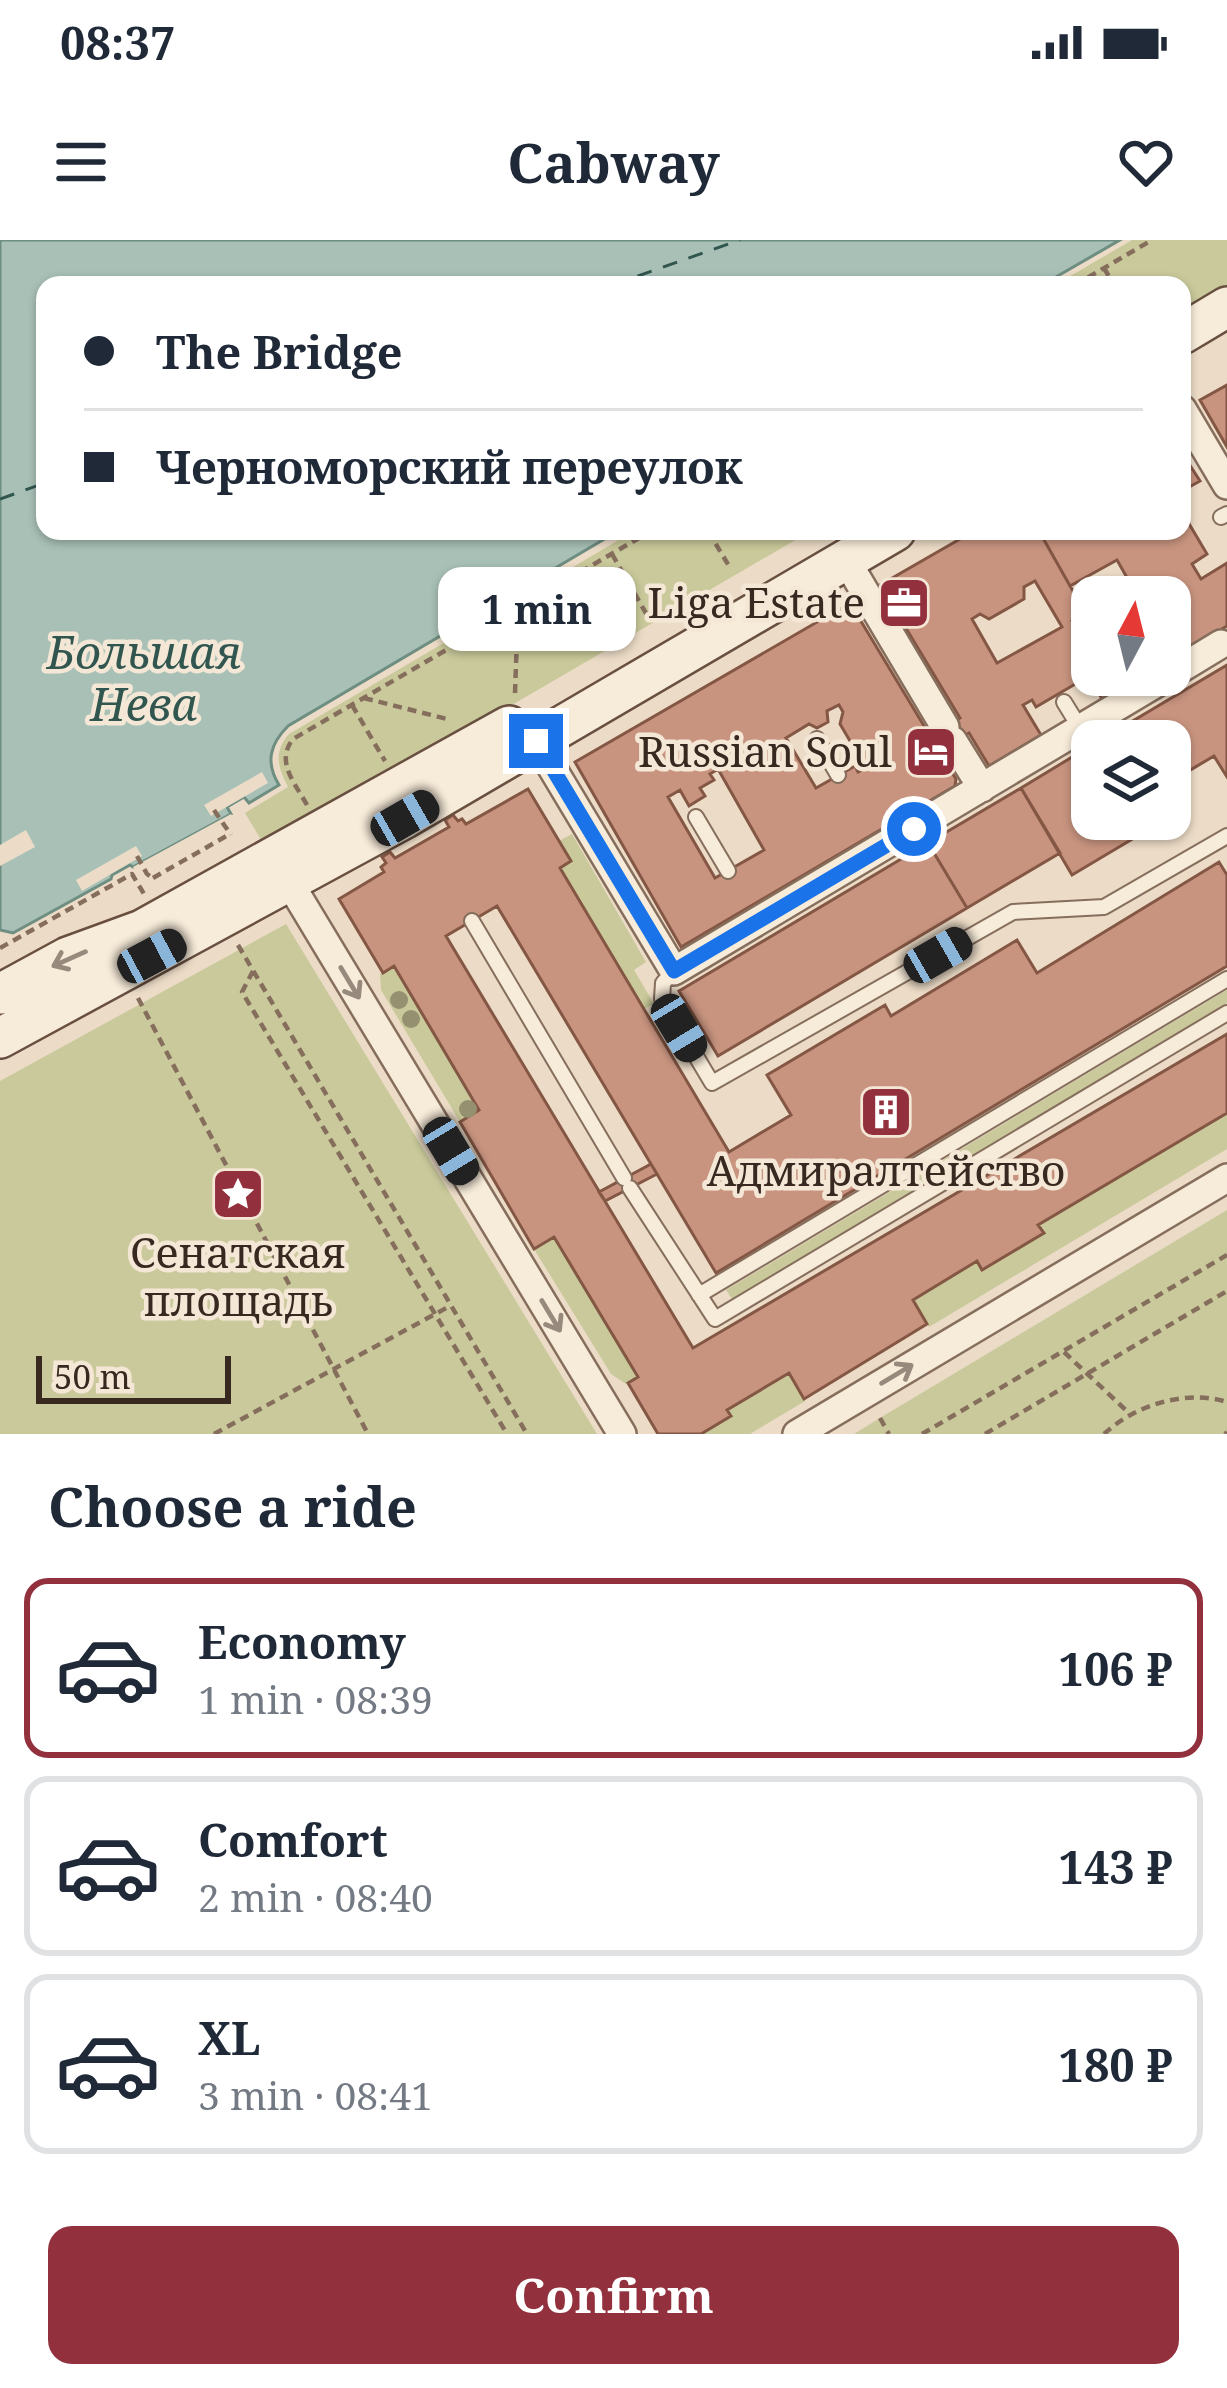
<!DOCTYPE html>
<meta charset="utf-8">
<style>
:root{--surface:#fff;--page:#f2f2f3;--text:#1f2937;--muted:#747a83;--line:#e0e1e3;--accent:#92313d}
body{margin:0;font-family:"Noto Serif",serif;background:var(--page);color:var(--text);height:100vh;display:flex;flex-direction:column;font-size:45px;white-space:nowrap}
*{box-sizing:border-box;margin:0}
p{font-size:39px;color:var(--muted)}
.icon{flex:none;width:66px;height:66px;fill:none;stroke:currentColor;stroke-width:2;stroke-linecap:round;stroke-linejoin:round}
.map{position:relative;height:1194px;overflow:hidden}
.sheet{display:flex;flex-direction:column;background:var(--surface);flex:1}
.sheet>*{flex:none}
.hud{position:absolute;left:36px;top:36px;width:1155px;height:264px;border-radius:24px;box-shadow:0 3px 9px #0004;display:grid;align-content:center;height:264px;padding:0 48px;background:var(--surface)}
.needle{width:78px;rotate:7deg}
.tools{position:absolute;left:1071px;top:336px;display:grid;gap:24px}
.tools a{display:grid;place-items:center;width:120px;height:120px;border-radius:24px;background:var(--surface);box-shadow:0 3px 9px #0004;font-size:60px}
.scale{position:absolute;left:36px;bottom:30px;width:195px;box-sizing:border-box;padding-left:12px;border:6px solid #372820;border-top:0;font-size:33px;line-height:42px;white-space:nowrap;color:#372820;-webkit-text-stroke:9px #f4e7d6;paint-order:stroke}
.end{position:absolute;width:54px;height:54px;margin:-27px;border:15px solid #1a73e8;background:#fff;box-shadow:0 0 0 6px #fff}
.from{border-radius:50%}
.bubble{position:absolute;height:84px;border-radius:24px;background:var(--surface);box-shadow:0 3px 9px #0004;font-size:39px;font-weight:700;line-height:84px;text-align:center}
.car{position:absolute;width:36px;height:72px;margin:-36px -18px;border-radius:15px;box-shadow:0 0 9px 3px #0007;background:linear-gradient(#222 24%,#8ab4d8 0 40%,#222 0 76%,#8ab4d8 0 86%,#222 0)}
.hud b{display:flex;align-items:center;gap:42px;height:114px;font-size:45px}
.hud b+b{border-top:3px solid var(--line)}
.hud i{width:30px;height:30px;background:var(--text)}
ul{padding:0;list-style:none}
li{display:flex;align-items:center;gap:36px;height:180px;margin:0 24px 18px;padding:0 24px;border:6px solid var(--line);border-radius:24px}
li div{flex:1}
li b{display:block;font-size:45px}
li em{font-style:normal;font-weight:700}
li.on{border-color:var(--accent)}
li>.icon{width:108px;height:108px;stroke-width:1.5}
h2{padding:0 48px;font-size:54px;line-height:144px}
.cta{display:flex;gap:24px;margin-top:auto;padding:24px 48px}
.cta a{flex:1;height:138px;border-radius:24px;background:var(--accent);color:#fff;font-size:48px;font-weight:700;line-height:138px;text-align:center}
.status{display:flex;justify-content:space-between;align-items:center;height:84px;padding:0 60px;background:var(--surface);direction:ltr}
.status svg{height:33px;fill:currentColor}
header{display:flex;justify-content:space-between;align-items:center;height:156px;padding:0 48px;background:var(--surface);font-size:54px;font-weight:700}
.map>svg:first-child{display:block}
</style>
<div class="status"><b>08:37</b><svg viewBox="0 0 49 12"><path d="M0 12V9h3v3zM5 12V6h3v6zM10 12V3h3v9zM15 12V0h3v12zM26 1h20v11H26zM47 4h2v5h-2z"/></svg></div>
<header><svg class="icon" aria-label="menu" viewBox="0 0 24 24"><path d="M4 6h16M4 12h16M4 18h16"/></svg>Cabway<svg class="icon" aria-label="heart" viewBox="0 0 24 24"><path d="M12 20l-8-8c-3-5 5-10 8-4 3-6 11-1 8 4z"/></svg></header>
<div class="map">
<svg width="1227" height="1194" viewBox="0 0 1227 1194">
<rect width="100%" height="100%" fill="#ecdcc7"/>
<path fill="#c9c99b" d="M 1132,0 L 1227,0 L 1227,50 L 1182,76 L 1182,45 L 1055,45 Z
M 634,291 L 811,291 L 266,608 L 245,573 L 288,547 C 278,528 273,512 289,494 Z
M 572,594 L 646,722 L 634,730 L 654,764 L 644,769 L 560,628 L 559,601 Z
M 286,684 L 597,1194 L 0,1194 L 0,841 Z
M 394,726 L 479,870 L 460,882 L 381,750 L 380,734 Z
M 1227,750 L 1227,763 L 732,1059 L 726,1050 Z
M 1227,873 L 1227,909 L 929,1087 L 913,1060 L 977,1021 L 983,1030 L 1043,994 L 1038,985 Z
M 1227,970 L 1227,1194 L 854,1194 L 880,1178 Z
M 554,997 L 638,1137 L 626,1144 L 611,1134 L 534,1009 Z
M 789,1133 L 805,1161 L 750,1194 L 701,1194 L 731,1176 L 727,1170 Z"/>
<path fill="#a8c0b6" stroke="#6f8e82" stroke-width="3" d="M 0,0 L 1120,0 L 1042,45 L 45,45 L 45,291 L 618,291 L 288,486 C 270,504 265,522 279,545 L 249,563 L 244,557 L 227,567 L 231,574 L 133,627 L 130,625 L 112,635 L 111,639 L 13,693 L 0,690 Z"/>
<path fill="#ecdcc7" d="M 262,532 L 268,543 L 211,576 L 204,565 Z
M 231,574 L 234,579 L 136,632 L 133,627 Z
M 26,590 L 35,607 L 0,626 L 0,605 Z
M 136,606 L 142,616 L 82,651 L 76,640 Z"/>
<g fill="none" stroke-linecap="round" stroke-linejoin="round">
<path stroke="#30564f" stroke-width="3" stroke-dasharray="15 12" stroke-linecap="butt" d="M 612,45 L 740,0
M 0,259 L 45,243"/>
</g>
<path fill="#c8947f" stroke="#845644" stroke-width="3" fill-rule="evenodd" d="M 1227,145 L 1227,207 L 1200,160 Z
M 1182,213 L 1200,241 L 1182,251 Z
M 1188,282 L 1207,314 L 1192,324 L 1201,339 L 1227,323 L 1227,386 L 1170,419 L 1170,357 L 1138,357 L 1117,320 L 1070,346 L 1039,291 L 1182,291 L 1182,285 Z
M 974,291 L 1039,291 L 1086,374 L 1072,381 L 1086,406 L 1092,402 L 1092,435 L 1123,435 L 1128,444 L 1102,459 L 1089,436 L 1036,467 L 1032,460 L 1023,465 L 1041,495 L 989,526 L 969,493 L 938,510 L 930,496 L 960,478 L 880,345 ZM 1035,341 L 1062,387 L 997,423 L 972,379 L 980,374 L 989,379 L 1024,359 L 1024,347 Z
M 850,363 L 956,539 L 955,546 L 681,707 L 575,522 ZM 839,465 L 843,472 L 840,484 L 866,528 L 858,532 L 855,526 L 816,548 L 786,498 L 809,484 L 817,488 L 828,482 L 827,471 ZM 718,529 L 764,610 L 715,638 L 668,557 L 680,550 L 689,566 L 705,556 L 700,548 L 714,540 L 710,534 Z
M 1227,425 L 1227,537 L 1214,516 L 1170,542 L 1170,501 L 1099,501 Z
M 1092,505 L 1092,579 L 1153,579 L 1156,585 L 1072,635 L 1021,548 Z
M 1021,548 L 1060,613 L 967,668 L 928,603 Z
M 528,549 L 571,621 L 560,628 L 729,912 L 791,875 L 767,835 L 885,765 L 891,776 L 1017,700 L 1037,733 L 1219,622 L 1227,635 L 1227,726 L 716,1033 L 497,666 L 446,696 L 693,1108 L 1227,794 L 1227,873 L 1038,985 L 1044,993 L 982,1030 L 977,1021 L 913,1060 L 927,1084 L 804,1159 L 789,1133 L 727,1170 L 731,1176 L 701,1194 L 658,1194 L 628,1143 L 638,1137 L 554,997 L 534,1009 L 460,882 L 479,870 L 394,726 L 383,733 L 339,659 L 384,632 L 381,627 L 386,623 L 382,617 L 390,612 L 395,618 L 449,587 L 445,580 L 453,575 L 458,581 L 462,579 L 466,584 Z
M 928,603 L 967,668 L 718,816 L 679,751 Z
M 651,924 L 657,934 L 605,961 L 599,952 Z"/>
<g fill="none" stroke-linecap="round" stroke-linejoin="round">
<g stroke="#866e5d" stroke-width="18">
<path id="service" d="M 1221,277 L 1227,274
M 1064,462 L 1080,488
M 817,499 L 838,535
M 696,577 L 728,631
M 472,681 L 624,938
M 674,731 L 663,743 L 662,759 L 712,843 L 1013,672 L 1104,667 L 1227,596
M 630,948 L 715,1079 L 1227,773
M 699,1055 L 1227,739"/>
</g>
<g stroke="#866e5d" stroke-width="32">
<path id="minor" d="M 1182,169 L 1227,245
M 846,320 L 945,487
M 1170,435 L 1221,404
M 536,501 L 674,731 L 1170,435
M 953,501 L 982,548
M 289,642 L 622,1194
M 797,1194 L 1227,938"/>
</g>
<g stroke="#684f40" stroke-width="44">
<path id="secondary" d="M 1182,94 L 1227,67
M 0,754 L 68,717 L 142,690 L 509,486
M 0,798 L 405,578 L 895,291"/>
</g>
<path stroke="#866e5d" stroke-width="4.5" stroke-dasharray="9 6" stroke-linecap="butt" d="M 1104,28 L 1114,45
M 1075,45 L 1152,0
M 708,291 L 729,326
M 612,314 L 647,375
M 515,453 L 518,369
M 364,458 L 451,480
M 352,465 L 385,521
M 307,565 C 295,543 275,522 293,499 L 651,291
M 214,570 L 231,595
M 137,616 L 147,634 L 154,639
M 153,638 L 230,594
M 238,705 L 527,1194
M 0,708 L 132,634 L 144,654
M 253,731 L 242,752 L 507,1194
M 138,758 L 368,1194
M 1064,1112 L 1130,1174
M 880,1178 L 889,1194
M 214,1194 L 450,1066
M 922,1194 L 1227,1015
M 985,1194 L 1227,1051
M 1104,1194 C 1135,1165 1186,1149 1227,1162
M 1225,1194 L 1227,1192"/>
<use href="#service" stroke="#f7ebd9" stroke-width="14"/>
<use href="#minor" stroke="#f7ebd9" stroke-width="27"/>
<use href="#secondary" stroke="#f7ebd9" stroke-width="39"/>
</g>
<g fill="#959170">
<circle cx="399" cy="760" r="9"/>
<circle cx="411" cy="779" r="9"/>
<circle cx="468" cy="869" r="9"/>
</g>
<defs><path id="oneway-shaft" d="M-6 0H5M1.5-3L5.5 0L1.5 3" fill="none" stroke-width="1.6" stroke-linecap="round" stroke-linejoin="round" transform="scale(3)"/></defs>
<g stroke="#978a7c">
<use href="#oneway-shaft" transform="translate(69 719) rotate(156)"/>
<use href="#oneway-shaft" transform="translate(350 743) rotate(59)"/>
<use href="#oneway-shaft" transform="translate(551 1076) rotate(59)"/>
<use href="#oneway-shaft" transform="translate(897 1134) rotate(-31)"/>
</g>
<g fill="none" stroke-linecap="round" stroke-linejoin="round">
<path stroke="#1a73e8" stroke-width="15" d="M 536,501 L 674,731 L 914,589"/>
</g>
<defs>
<g id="office-square" transform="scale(2.7)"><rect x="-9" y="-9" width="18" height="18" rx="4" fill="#92313d" stroke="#f4e7d6"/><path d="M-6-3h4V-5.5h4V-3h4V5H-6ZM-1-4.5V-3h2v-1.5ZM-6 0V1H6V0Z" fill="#fff"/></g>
<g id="hotel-square" transform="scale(2.7)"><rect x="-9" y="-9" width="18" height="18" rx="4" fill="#92313d" stroke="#f4e7d6"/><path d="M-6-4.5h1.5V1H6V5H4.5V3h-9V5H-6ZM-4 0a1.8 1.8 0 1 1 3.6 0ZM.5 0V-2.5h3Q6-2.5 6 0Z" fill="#fff"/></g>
<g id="building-square" transform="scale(2.7)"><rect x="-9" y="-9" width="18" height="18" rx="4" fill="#92313d" stroke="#f4e7d6"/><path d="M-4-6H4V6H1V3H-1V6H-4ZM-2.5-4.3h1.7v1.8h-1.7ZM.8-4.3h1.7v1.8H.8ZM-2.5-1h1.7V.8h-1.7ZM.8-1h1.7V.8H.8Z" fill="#fff"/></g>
<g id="sight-square" transform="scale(2.7)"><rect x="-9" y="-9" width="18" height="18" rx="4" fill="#92313d" stroke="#f4e7d6"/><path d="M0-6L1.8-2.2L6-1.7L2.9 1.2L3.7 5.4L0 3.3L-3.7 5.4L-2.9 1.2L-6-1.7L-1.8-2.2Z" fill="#fff"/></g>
</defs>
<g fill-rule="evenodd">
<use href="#office-square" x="904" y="363"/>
<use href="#hotel-square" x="931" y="512"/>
<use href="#building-square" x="886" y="872"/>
<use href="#sight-square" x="238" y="954"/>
</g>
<g text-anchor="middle" stroke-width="9" stroke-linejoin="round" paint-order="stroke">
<g font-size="42" fill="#372820" stroke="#f4e7d6" text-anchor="end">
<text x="865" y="378">Liga Estate</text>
<text x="892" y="527">Russian Soul</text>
<text x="886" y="946" text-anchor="middle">Адмиралтейство</text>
<text x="238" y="1028" text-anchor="middle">Сенатская<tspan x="238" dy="48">площадь</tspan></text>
</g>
<g font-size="45" font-style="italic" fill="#30564f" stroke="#f4e7d6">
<text x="144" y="429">Большая<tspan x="144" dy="52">Нева</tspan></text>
</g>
</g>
</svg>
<div class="tools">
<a><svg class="needle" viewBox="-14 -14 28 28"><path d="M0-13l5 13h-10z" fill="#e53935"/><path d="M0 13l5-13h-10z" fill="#747a83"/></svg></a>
<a><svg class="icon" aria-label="layers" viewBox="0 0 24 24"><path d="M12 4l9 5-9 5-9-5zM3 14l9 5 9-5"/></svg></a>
</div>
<div class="scale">50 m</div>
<i class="end from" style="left:914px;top:589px"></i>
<i class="end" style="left:536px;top:501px"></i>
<div class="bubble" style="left:438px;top:327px;width:198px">1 min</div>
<i class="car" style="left:405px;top:578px;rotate:60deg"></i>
<i class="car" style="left:938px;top:715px;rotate:60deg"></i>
<i class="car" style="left:152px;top:716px;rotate:62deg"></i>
<i class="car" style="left:679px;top:788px;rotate:149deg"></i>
<i class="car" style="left:451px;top:911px;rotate:149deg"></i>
<div class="hud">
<b><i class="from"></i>The Bridge</b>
<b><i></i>Черноморский переулок</b>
</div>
</div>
<section class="sheet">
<h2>Choose a ride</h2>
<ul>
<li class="on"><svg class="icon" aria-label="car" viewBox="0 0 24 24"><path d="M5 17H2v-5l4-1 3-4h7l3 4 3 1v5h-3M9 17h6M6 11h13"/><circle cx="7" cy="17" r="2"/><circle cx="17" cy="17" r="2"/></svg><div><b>Economy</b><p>1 min · 08:39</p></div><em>106 ₽</em></li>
<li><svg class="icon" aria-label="car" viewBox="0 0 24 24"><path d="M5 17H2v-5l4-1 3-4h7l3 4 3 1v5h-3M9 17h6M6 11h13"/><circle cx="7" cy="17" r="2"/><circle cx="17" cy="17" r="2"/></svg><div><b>Comfort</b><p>2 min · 08:40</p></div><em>143 ₽</em></li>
<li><svg class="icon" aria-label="car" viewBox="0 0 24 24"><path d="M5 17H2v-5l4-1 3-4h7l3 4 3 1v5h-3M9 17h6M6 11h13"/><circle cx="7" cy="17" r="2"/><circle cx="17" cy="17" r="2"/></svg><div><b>XL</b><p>3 min · 08:41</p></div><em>180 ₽</em></li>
</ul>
<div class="cta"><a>Confirm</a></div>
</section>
